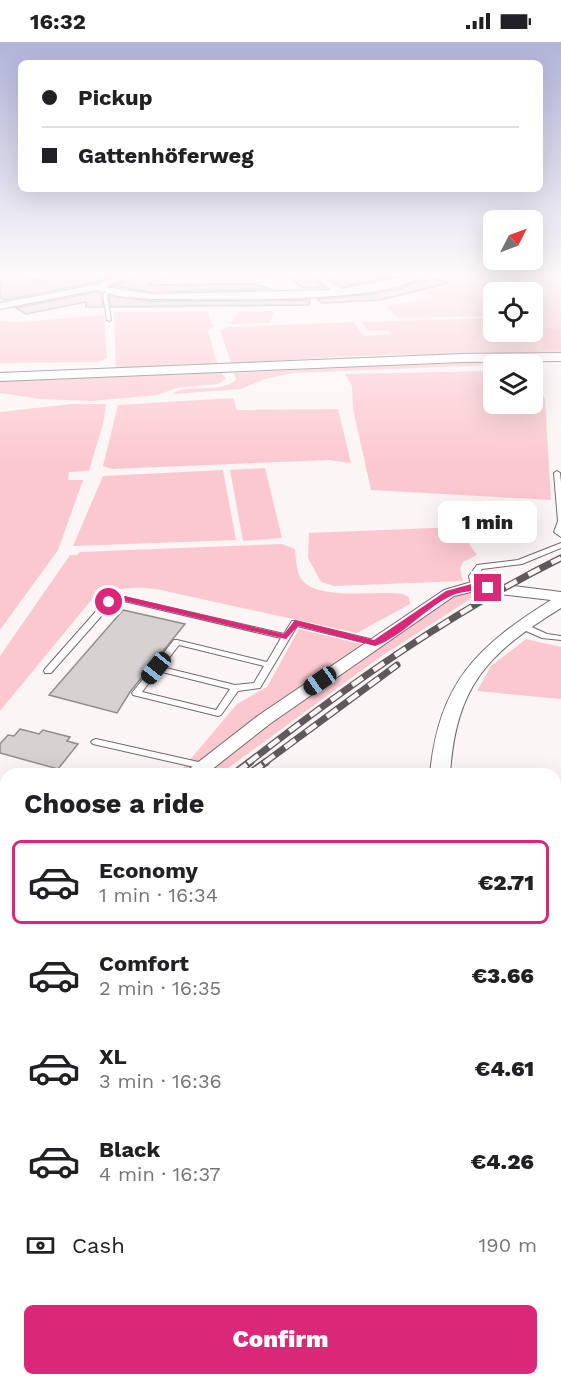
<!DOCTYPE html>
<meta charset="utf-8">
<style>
:root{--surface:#fff;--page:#f6f6f6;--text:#202124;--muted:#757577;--line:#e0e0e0;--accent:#db2777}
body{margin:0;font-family:"Work Sans",sans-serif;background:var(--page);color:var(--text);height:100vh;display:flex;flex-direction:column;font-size:22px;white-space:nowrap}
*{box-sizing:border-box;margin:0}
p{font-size:20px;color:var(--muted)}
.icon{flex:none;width:33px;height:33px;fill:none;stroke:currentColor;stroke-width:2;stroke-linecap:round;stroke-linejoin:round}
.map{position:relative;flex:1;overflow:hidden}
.details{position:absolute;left:0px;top:726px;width:561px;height:618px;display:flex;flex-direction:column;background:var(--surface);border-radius:18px 18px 0 0;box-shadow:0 6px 24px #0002}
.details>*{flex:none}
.guide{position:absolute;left:18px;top:18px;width:525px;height:132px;border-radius:9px;box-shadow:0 6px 24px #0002;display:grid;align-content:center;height:132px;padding:0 24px;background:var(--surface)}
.needle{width:39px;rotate:48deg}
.fabs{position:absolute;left:483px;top:168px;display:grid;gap:12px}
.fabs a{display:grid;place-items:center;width:60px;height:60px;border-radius:9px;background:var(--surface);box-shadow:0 6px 24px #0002;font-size:30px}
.end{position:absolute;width:27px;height:27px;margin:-14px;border:8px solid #db2777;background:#fff;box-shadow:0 0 0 3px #fff}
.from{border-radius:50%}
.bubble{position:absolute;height:42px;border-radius:9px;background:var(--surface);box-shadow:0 6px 24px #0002;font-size:20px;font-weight:800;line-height:42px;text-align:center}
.car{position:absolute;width:18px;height:36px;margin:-18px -9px;border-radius:8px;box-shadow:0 0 4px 2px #0007;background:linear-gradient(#222 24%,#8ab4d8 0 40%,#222 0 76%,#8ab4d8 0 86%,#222 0)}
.guide b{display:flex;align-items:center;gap:21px;height:57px;font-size:22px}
.guide b+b{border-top:2px solid var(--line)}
.guide i{width:15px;height:15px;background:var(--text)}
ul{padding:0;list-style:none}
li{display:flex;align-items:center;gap:18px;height:84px;margin:0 12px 9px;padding:0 12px;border:3px solid transparent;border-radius:9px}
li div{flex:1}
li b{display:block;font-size:22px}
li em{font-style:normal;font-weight:800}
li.on{border-color:var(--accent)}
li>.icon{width:54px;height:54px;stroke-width:1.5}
h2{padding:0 24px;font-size:27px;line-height:72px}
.pay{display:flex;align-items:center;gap:15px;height:66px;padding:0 24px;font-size:22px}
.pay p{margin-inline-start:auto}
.primary-button{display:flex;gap:12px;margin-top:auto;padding:12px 24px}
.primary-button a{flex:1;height:69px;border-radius:9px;background:var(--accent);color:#fff;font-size:24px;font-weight:800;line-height:69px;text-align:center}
.status{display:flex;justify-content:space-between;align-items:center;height:42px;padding:0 30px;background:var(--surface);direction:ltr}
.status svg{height:16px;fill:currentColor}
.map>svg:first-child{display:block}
</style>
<div class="status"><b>16:32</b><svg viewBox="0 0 49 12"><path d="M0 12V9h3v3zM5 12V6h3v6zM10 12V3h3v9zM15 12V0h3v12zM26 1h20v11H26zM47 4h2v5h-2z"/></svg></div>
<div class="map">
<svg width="561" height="1344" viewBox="0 0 561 1344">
<rect width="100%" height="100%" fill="#fcf5f6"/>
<path fill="#fcc8d0" d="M 537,234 L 561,234 L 561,311 L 379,313 L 231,321 L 220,288 L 230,285 L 354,280 L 363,294 L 392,292 L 388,289 L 368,289 L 361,280 L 493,276 L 494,290 L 532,290 L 533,275 L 538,274 L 533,274 L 532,250 L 494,250 L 493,274 L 398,276 L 386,264 L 434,256 L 424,250 L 472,239 L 541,240 Z
M 274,269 L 270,281 L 231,282 L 238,270 Z
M 114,270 L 208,270 L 211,282 L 215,283 L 208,289 L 218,324 L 116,328 Z
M 104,273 L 107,316 L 98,320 L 0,321 L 0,279 L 21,280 Z
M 501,319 L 503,322 L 493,323 L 293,331 L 265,337 L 241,347 L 172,352 C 190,340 218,353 236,338 L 234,331 Z
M 493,329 L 494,362 L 532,362 L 533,338 L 545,357 L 551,458 L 371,448 L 353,367 L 352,344 L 345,332 Z
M 222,331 L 226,337 L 218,342 L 176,346 L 158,353 L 91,359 L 41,357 L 0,351 L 0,339 Z
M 233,356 L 237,368 L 338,367 L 351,421 L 328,418 L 112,427 L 103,424 L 118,363 Z
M 71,362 L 106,362 L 103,382 L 89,429 L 69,430 L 68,438 L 83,438 L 58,508 L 0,588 L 0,370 Z
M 265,426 L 282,496 L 243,499 L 230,428 Z
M 223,428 L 236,498 L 73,504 L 103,434 Z
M 482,484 L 466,497 L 477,513 L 463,520 L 460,527 L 463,539 L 334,544 L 321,540 L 308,516 L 309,491 Z
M 282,502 L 295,507 C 296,516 296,527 300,535 C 313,560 379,548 403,552 L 409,555 L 410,562 L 357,591 L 156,547 C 132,544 115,546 93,556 L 0,669 L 0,614 L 70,513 L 77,513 L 80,510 Z
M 476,548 L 484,548 L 376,618 L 220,732 L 178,732 L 237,662 L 267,645 L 299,587 L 377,606 L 445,558 Z
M 526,597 L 561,605 L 561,657 L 477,649 L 491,624 Z"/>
<path fill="#feb2c0" d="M 545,286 L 561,287 L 561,308 L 542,308 Z"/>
<path fill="#d7d1d1" stroke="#938c8d" stroke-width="1.5" d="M 0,234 L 24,234 L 47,240 L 48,234 L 114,234 L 93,241 L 4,258 L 0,255 Z
M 135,234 L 169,234 L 148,243 L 252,242 L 272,247 L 152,250 L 114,244 Z
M 287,234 L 312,234 L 325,246 L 303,246 Z
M 327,234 L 398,234 L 342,245 Z
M 424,234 L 449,241 L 380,258 L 322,261 L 317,257 L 371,252 L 402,246 Z
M 96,250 L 101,252 L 103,265 L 86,265 L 86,260 L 26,272 L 16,266 Z
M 109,254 L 152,259 L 310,258 L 309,263 L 111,265 Z
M 123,568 L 185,582 L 130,650 L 117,671 L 49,653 Z
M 20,687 L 39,692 L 43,688 L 70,695 L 67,699 L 78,702 L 58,727 L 0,711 L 0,702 L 8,693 L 14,694 Z"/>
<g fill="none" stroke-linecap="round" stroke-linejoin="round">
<g stroke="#716b6c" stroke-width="2">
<path id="service" d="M 109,249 L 111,250 L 107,253 L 111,278 L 109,279 L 107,278 L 103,252 Z
M 557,429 L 560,431 L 561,440 L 561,495 L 554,490 L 558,479 L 554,431 Z
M 561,501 L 561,506 L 522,522 L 482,527 L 477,534 L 479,544 L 475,546 L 471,544 L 469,534 L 477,523 L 518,518 Z
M 124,555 L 284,592 L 292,579 L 295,579 L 378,599 L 379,601 L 375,603 L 297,584 L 260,646 L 238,649 L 221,673 L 218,674 L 133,653 L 132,651 L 174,598 L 177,598 L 267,620 L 281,596 L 124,559 L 112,562 L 51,631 L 45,631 L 44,629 L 45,627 L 106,558 ZM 179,603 L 264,624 L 254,641 L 235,643 L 162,625 ZM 158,629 L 230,647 L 216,668 L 142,650 Z
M 517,581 L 523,581 L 547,592 L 561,594 L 561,598 L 542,596 L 517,585 L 516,583 Z
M 96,697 L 203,721 L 206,722 L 208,724 L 206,726 L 203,727 L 93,702 L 91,700 L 93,698 Z
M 561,1269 L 561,1285 L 555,1286 L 555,1270 Z
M 281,1338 L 297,1338 L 298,1344 L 282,1344 Z
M 365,1338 L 381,1338 L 383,1344 L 367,1344 Z"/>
</g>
<g stroke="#716b6c" stroke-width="2">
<path id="minor" d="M 121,234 L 133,234 L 105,245 L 152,252 L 331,248 L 314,234 L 323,234 L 341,247 L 409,234 L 422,234 C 382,263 208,257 152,257 L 123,255 L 96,248 L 0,267 L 0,261 L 94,243 Z
M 475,539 L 561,550 L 561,566 C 488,611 456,643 450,732 L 430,732 C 439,641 476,605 551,558 L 475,549 L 454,554 L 271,681 L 206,732 L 183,732 L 259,673 L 444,548 Z
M 555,1181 L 561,1184 L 561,1228 L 555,1225 Z"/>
</g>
<g stroke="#716b6c" stroke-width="2">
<path id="secondary" d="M 561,311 L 561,319 L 462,320 L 0,339 L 0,331 L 462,312 Z"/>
</g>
<use href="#service" fill="#fff" fill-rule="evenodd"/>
<use href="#minor" fill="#fff" fill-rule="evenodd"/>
<use href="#secondary" fill="#fff" fill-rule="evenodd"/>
<g stroke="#5e595a" stroke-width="7">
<path id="rail-far1" d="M 248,721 C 347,644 448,572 561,516
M 264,721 L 397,623"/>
</g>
<g stroke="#5e595a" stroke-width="8">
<path id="rail" d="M 234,732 L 250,720
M 249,732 L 266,720
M 0,914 L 6,909
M 0,928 L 6,923"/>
</g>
<use href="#rail-far1" stroke="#fcf5f6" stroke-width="4.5" stroke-dasharray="13" stroke-linecap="butt"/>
<use href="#rail" stroke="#fcf5f6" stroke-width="5" stroke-dasharray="16" stroke-linecap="butt"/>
</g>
<linearGradient id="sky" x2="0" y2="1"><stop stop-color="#b1b3d8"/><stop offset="0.55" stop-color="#fefafb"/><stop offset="1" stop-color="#fefafb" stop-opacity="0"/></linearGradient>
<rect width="561" height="422" fill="url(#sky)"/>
<path fill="#db2777" d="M 475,541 L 493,546 C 488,549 464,548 453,553 C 425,565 404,594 375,604 L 298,584 L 286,597 L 124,559 L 109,562 L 105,560 L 124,554 L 284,592 L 295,578 L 374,598 L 446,549 Z"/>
</svg>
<div class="fabs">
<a><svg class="needle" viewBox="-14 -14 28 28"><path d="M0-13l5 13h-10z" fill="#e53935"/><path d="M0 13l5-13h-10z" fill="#757577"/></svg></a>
<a><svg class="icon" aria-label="locate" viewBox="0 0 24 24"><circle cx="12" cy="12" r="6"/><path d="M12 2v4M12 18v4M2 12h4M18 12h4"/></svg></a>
<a><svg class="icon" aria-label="layers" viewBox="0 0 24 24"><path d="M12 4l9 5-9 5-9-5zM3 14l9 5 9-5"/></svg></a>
</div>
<i class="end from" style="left:109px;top:560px"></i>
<i class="end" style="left:488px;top:546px"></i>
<div class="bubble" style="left:438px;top:459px;width:99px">1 min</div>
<i class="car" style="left:156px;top:626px;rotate:219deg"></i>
<i class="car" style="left:320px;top:639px;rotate:235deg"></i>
<div class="guide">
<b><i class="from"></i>Pickup</b>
<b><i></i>Gattenhöferweg</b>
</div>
<section class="details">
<h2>Choose a ride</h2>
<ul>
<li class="on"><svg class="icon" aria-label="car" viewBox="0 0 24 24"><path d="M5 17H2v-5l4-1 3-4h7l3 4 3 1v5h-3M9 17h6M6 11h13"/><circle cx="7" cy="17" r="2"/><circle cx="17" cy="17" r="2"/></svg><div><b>Economy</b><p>1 min · 16:34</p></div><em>€2.71</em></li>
<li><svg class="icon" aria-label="car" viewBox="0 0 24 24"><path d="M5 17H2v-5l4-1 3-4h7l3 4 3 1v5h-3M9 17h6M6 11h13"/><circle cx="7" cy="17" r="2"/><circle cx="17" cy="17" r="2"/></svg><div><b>Comfort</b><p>2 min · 16:35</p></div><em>€3.66</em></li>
<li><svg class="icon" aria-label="car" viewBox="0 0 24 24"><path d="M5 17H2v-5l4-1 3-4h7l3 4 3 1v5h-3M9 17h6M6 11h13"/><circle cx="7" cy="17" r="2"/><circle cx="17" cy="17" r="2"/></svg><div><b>XL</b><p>3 min · 16:36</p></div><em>€4.61</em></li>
<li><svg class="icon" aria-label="car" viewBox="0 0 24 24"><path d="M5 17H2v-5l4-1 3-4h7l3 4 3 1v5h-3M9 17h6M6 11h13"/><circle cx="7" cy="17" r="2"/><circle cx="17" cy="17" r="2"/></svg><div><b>Black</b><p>4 min · 16:37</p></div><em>€4.26</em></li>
</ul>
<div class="pay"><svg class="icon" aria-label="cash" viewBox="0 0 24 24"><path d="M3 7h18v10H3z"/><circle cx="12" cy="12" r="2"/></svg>Cash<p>190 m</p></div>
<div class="primary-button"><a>Confirm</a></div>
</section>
</div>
